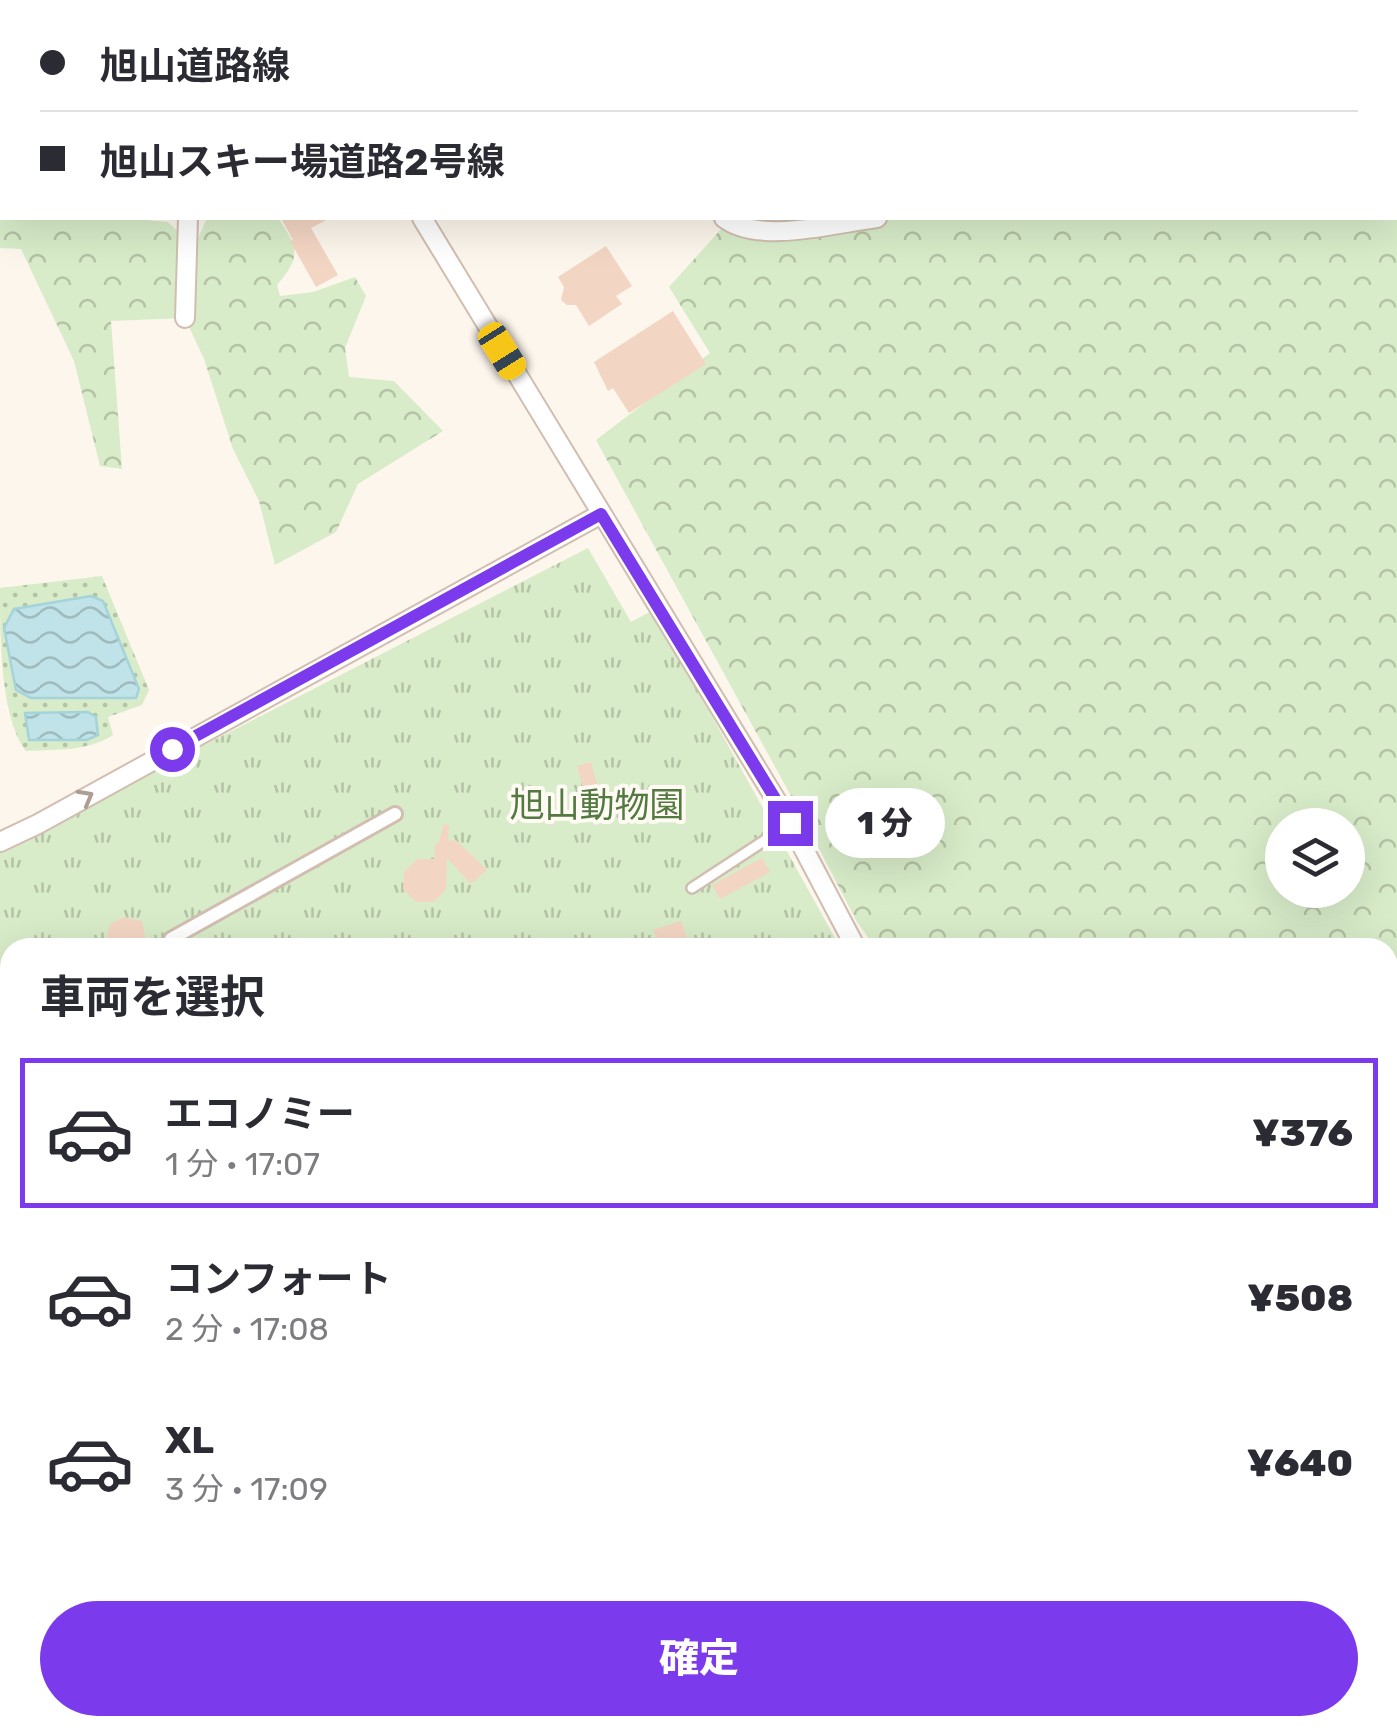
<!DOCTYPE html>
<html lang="ja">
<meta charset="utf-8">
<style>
:root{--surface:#fff;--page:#f7f7f7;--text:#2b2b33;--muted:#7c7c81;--line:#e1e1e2;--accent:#7c3aed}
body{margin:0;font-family:Rubik,"Noto Sans JP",sans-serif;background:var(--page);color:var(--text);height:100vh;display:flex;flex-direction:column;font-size:38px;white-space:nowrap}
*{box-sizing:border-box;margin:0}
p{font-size:32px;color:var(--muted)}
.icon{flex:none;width:55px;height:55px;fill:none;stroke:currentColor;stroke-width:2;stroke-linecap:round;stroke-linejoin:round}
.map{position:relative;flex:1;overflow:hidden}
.side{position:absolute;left:0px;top:938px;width:1398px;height:798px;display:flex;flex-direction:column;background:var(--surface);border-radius:30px 30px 0 0;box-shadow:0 10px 40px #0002}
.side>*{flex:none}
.guide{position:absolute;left:0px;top:0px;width:1398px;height:220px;box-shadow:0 10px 40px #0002;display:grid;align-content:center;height:220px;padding:0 40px;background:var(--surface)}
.fabs{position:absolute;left:1265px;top:808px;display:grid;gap:20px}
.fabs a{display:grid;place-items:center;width:100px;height:100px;border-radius:50%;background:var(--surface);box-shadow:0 10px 40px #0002;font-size:50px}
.end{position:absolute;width:45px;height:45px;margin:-22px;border:12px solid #7c3aed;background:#fff;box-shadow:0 0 0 5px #fff}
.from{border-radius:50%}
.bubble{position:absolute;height:70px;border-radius:35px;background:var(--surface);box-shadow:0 10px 40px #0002;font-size:32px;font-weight:800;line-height:70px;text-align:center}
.car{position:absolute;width:30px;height:60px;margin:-30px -15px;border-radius:12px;box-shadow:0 0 8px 2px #0007;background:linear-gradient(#f5c518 24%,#345 0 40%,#f5c518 0 76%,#345 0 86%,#f5c518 0)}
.guide b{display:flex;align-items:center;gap:35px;height:95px;font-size:38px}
.guide b+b{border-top:2px solid var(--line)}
.guide i{width:25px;height:25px;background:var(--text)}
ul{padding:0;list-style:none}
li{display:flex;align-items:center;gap:30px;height:150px;margin:0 20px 15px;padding:0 20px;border:5px solid transparent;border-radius:0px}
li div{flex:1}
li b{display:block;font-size:38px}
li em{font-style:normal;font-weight:800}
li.selected{border-color:var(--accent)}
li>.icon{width:90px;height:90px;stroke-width:1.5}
h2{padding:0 40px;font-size:45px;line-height:120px}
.cta{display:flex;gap:20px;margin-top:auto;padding:20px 40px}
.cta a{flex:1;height:115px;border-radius:60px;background:var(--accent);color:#fff;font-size:40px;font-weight:800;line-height:115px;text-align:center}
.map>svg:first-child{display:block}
</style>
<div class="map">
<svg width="1397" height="1734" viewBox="0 0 1397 1734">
<defs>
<pattern id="grass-dots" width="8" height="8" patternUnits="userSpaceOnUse" patternTransform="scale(2.5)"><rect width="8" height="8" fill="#d8ecc9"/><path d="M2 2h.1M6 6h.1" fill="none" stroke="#b4c2a5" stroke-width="1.8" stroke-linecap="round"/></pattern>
<pattern id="forest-crowns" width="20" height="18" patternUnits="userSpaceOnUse" patternTransform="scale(2.5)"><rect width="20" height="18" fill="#d8ecc9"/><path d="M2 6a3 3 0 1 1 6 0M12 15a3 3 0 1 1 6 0" fill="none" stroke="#b4c2a5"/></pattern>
<pattern id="park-tufts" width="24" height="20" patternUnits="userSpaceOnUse" patternTransform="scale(2.5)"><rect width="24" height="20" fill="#d8ecc9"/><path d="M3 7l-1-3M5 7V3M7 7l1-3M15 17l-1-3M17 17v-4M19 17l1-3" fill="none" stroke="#b4c2a5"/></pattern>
<pattern id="water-waves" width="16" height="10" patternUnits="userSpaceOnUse" patternTransform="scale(2.5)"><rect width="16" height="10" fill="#bfe3e8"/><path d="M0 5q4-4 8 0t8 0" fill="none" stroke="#a0bbbe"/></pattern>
</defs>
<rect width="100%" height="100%" fill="#fdf6ec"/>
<path fill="url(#grass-dots)" d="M 102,576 L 149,690 L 142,705 L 108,717 L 113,735 C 87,752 56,749 26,751 C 0,718 0,632 0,588 Z"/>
<path fill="url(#forest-crowns)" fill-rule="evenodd" d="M 1395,122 L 1397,122 L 1397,1447 L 1388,1443 L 1388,948 L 875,947 L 857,922 L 802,816 L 596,440 L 710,353 L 669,287 L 731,218 L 1395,218 ZM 1282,825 L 1348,825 L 1348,890 L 1282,890 Z
M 0,138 L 2,218 L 124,218 L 168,222 L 194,247 L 207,218 L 278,218 C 298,247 302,256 277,285 L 280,296 L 313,292 L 355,277 L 366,296 L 345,348 L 349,377 L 394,381 L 443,431 L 358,484 L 336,532 L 275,565 L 259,501 L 233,449 L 204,359 L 185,318 L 111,321 L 122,469 L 100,466 L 74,361 L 21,249 L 0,248 Z"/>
<path fill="url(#park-tufts)" d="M 588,548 L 631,622 L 653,610 L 840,947 L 10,948 L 10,1231 L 0,1230 L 0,850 Z
M 0,1247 L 10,1249 L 10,1725 L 46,1725 L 44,1734 L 0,1734 Z
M 1388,1443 L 1397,1447 L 1397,1734 L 1280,1734 L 1283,1725 L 1388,1725 Z
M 383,1725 L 1051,1725 L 1051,1734 L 414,1734 Z"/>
<path fill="#d8ecc9" d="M 66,1725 L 358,1725 L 384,1734 L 65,1734 Z"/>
<path fill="url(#water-waves)" stroke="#a5d3da" stroke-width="2.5" d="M 91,596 L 103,601 L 139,689 L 136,698 L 31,698 L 16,690 L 4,628 L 14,609 Z
M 88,712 L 96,717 L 98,735 L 87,740 L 29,740 L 25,713 Z
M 119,1725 L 259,1725 L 268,1734 L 221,1734 L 207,1731 L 204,1734 L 102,1734 Z"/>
<path fill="#f3d5c3" d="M 281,218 L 330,218 L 311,228 L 338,275 L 316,287 L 290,241 L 293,240 Z
M 606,246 L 632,286 L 616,296 L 622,304 L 589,326 L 576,305 L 567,305 L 561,300 L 564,287 L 558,277 Z
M 673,311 L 706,364 L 629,413 L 613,388 L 608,391 L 594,362 Z
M 591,762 L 606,817 L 592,822 L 577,766 Z
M 444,824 L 449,825 L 448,841 L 456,840 L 487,870 L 471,884 L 447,858 L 446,889 L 434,902 L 416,902 L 403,889 L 404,872 L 417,859 L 434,859 L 435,844 L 438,844 Z
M 762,858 L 770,872 L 720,899 L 712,885 Z
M 124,917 L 142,921 L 145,937 L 141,948 L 108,948 L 106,940 L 110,924 Z
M 681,921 L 689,945 L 659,948 L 653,930 Z"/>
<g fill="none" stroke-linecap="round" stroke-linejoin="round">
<g stroke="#d1beb0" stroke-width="14">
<path id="service" d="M 692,888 L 790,824
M 460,1725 L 489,1725
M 504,1725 L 534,1734
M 715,1725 L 718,1734
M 642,1734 L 648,1725"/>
</g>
<g stroke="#d1beb0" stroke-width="18">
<path id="pedestrian" d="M 171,939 L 395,814
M 967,1734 L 969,1728"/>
</g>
<g stroke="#d1beb0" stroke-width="22">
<path id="minor" d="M 81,0 L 82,2
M 231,0 L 233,2
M 300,0 L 301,2
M 433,0 L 437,2
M 422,218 L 790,823 L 856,948
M 724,218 C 759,245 835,223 877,218
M 185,318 L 188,218
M 0,842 L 38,824 L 601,514
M 1063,1734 L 1063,1725"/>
</g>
<g stroke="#d6c0b0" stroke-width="30">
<path id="secondary" d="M 1173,0 L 1187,2
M 1395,38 L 1397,39"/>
</g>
<use href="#service" stroke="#fff" stroke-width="9"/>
<use href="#pedestrian" stroke="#fff" stroke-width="12"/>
<use href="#minor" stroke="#fff" stroke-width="18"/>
<use href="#secondary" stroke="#fff" stroke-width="25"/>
</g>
<defs><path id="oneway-chevron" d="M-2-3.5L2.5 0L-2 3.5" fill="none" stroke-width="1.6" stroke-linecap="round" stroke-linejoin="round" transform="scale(2.5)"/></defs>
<use stroke="#af9d94" href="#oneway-chevron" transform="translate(86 797) rotate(-29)"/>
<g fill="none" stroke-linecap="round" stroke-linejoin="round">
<path stroke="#7c3aed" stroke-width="12" d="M 172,749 L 601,514 L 790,823"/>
</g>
<g text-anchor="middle" stroke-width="8" stroke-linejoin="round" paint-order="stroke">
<g font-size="35" fill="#537a41" stroke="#fffaf3">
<text x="597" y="817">旭山動物園</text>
</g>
</g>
</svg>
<div class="fabs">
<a><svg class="icon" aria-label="layers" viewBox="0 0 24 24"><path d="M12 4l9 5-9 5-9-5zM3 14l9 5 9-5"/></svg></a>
</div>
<i class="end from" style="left:172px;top:749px"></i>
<i class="end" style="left:790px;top:823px"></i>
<div class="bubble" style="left:825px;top:788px;width:120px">1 分</div>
<i class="car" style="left:502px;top:351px;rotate:148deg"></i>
<div class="guide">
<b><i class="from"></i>旭山道路線</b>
<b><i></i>旭山スキー場道路2号線</b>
</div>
<section class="side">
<h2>車両を選択</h2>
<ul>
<li class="selected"><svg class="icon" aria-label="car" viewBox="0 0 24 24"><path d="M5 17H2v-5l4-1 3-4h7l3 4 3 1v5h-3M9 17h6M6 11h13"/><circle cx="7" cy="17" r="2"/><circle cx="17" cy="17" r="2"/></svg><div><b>エコノミー</b><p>1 分 · 17:07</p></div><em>¥376</em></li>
<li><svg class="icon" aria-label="car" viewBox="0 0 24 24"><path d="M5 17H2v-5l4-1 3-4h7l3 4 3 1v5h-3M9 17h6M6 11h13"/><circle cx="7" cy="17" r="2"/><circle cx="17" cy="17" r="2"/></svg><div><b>コンフォート</b><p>2 分 · 17:08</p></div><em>¥508</em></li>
<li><svg class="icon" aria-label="car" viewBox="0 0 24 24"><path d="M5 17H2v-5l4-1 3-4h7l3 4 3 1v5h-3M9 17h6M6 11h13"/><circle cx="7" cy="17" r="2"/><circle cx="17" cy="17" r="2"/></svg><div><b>XL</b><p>3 分 · 17:09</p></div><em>¥640</em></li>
</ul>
<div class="cta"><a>確定</a></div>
</section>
</div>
